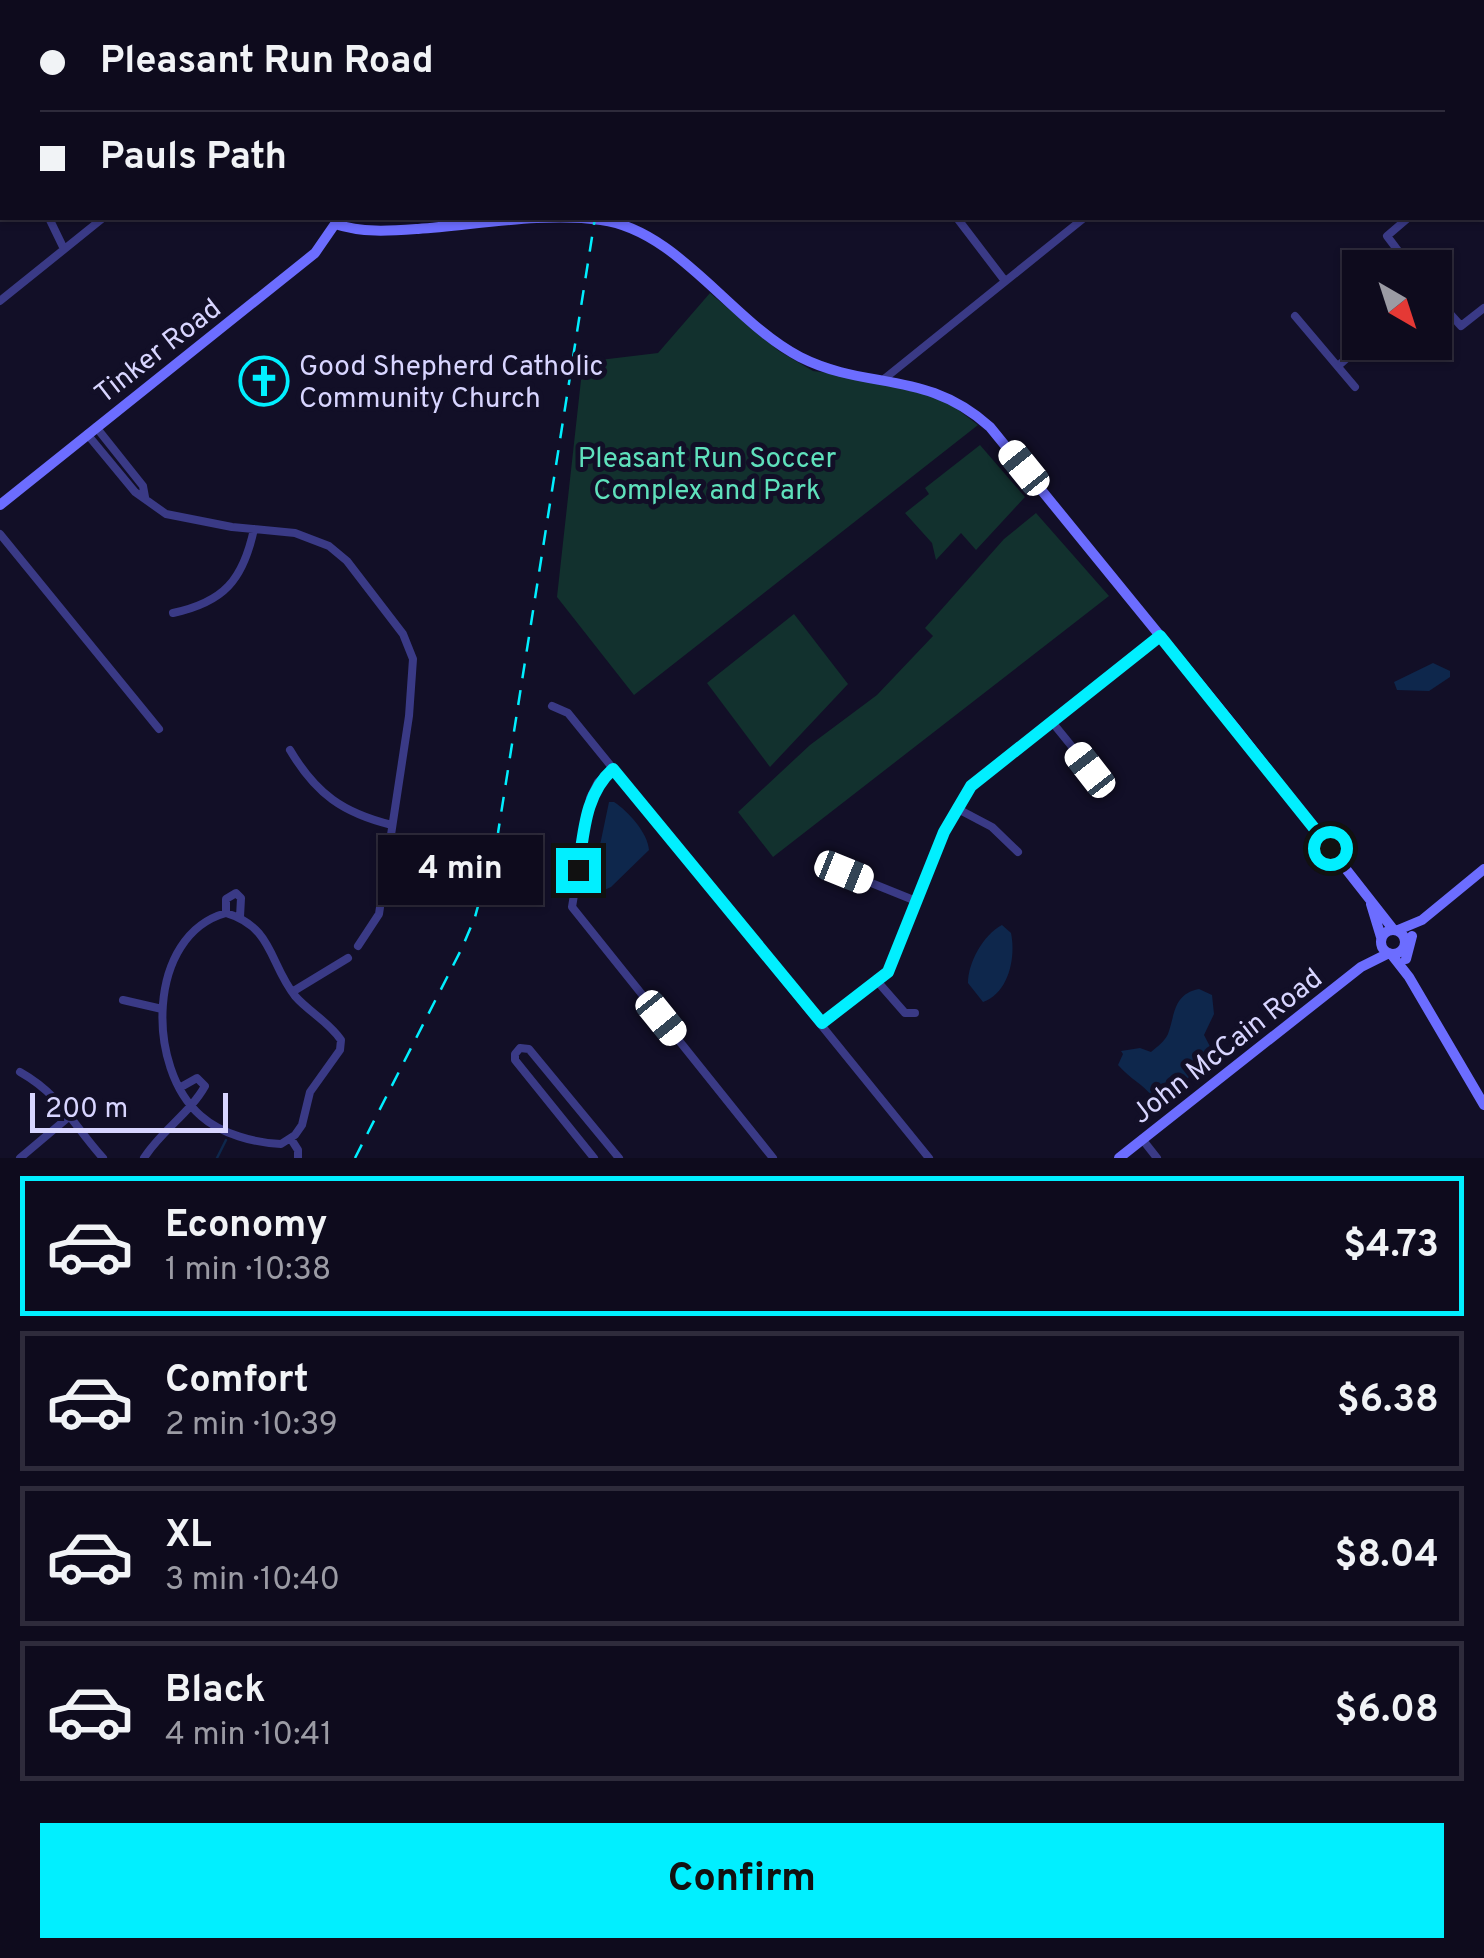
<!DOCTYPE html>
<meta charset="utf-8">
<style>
:root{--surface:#0e0b1d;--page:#1c192a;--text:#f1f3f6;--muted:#9b9ba4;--line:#2e2b3b;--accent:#01efff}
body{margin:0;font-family:Overpass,sans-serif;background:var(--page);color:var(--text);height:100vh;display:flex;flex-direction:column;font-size:38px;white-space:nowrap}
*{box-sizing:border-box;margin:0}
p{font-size:32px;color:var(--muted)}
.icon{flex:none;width:55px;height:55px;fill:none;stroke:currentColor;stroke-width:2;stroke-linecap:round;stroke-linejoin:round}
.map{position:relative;height:1158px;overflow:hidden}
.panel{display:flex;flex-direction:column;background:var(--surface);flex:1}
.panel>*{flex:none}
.top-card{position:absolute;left:0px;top:0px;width:1485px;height:220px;box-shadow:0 2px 8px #0004,0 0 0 2px var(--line);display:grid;align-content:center;height:220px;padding:0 40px;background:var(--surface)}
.needle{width:65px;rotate:141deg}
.controls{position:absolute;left:1342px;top:250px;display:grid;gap:20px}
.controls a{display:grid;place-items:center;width:110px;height:110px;border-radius:0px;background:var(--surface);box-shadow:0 2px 8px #0004,0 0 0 2px var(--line);font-size:50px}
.scale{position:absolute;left:30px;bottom:25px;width:198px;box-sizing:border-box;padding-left:10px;border:5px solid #d8d5ff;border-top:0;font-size:28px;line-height:35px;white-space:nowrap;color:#d8d5ff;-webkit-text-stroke:8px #120f27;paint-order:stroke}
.end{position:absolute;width:45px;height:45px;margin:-22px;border:12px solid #01efff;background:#111;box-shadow:0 0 0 5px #111}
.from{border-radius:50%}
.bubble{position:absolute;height:70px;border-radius:0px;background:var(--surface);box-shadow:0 2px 8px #0004,0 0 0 2px var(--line);font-size:32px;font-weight:700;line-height:70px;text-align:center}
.car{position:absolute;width:30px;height:60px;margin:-30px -15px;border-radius:12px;box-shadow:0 0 8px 2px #0007;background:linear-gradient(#fff 24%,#345 0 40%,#fff 0 76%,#345 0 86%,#fff 0)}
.top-card b{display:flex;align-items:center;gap:35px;height:95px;font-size:38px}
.top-card b+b{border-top:2px solid var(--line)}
.top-card i{width:25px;height:25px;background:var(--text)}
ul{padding:18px 0 0;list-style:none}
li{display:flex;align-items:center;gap:30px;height:140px;margin:0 20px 15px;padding:0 20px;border:5px solid var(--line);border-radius:0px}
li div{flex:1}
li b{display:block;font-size:38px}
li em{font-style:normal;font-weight:700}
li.current{border-color:var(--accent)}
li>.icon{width:90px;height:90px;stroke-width:1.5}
.button{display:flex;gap:20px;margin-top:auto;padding:20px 40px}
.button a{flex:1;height:115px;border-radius:0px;background:var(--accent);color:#111;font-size:40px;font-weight:700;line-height:115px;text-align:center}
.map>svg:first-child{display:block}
</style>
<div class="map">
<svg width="1484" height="1158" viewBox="0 0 1484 1158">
<rect width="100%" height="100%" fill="#120f27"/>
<path fill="#12312e" d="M 710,293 L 779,351 L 813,371 L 869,378 L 944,399 L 978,425 L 634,695 L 557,597 L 583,362 L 658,353 Z
M 980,445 L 1025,497 L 976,550 L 961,533 L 936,560 L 932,543 L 905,513 L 929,494 L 925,488 Z
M 1036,513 L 1109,596 L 773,857 L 738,812 L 810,745 L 877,695 L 933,636 L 925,628 L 1004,539 Z
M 794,614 L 848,684 L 770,767 L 707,683 Z"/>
<path fill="#0e274c" d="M 1433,663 L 1450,671 L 1450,677 L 1429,691 L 1397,690 L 1394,682 Z
M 609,802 L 614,802 C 628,811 648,833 649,850 L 611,887 L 598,893 L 595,869 Z
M 1002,925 L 1011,933 C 1016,957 1009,993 983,1002 L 968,983 C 968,963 983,935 1002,925 Z
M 1199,989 L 1212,995 L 1214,1014 L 1204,1035 L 1216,1058 L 1158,1099 L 1154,1098 C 1143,1084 1130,1079 1118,1065 L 1123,1054 L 1121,1051 L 1140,1048 L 1151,1052 C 1157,1047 1165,1041 1168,1034 C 1175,1015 1173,994 1199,989 Z"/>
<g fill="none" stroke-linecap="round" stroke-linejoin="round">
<path stroke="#0e274c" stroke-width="2.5" d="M 217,1158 L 226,1140"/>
<path stroke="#3a3a86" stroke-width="8" d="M 12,2 L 16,0
M 0,12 L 2,10
M 0,118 L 2,122
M 1482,157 L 1484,156
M 49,218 L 64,249
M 957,218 L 1005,281
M 1408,218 L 1387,236 L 1411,268
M 1435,297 L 1461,326 L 1484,308
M 0,301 L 103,218
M 1295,316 L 1355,387
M 1338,366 L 1365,342
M 884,379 L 1084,218
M 96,427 L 143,486 L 145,497
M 87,434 L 135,492 L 166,514 L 232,527 L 295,533 L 329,546 L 347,561 L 403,634 L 413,659 L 409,716 L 379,914 L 358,946
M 0,534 L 159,729
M 173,613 C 224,602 243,580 254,529
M 552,706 L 568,713 L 929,1158
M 1052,722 L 1091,770
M 290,750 C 316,794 343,813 392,825
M 613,769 L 598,782 L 590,798 L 572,907 L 773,1158
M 956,808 L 992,827 L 1018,852
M 844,872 L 916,901
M 226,913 C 273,927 269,963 295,996 C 309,1012 329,1022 341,1040 L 340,1050 L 310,1092 L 302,1125 L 295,1135 L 281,1144 C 255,1143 221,1134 201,1116 C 146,1069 146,935 226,913 Z
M 226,913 L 226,899 L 236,893 L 241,898 L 240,917
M 877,981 L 905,1013 L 915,1013
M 292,992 L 348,958
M 123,1000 L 162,1009
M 822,1023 L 888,972 L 944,832 L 971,785 L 1160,636
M 20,1072 C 61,1095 73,1125 103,1158
M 291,1139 L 298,1150 L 298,1158
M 1142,1139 L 1157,1158
M 20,1158 L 71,1115
M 144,1158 C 161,1131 190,1113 205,1086 L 197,1078 L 181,1087
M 594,1158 L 515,1060 L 515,1054 L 520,1048 L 529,1049 L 619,1158"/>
<path stroke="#3a3a86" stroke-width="9" d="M 142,0 L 144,2"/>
<path stroke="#6c6dff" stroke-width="10" d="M 649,2 L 649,0
M 0,505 L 315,253 L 335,224 C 363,233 389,231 418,229 C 476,225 544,212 601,220 C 678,230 732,322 800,357 C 867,391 926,369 990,427 L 1236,729 L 1393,929
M 1371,904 L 1381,937
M1381 942a12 12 0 1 1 24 0a12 12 0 1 1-24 0Z
M 1398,930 L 1422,920 L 1484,869
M 1391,954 L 1409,977 L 1484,1105
M 1406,959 L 1412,936
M 1119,1158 L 1361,967 L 1389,953"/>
<path stroke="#01efff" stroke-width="2.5" stroke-dasharray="15 12" stroke-linecap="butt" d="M 627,2 L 628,0
M 355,1158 L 462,948 L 475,917 L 498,833 L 595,218"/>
</g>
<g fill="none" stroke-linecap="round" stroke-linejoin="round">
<path stroke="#01efff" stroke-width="12" d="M 578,870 C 584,834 584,795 613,769 L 822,1023 L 888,972 L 944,832 L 971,786 L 1160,636 L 1330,848"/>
</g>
<defs>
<g id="church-ring" transform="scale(2.5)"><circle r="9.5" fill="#120f27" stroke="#01efff" stroke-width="1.5"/><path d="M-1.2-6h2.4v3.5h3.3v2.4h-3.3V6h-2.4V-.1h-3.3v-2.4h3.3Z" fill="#01efff"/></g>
</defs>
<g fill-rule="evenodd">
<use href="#church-ring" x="264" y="381"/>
</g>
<g text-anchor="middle" stroke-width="10" stroke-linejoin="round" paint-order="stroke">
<g font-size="28" fill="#d8d5ff" stroke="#120f27">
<text transform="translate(157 350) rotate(-38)" y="10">Tinker Road</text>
<text transform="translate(1226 1045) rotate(-38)" y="10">John McCain Road</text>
</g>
<g font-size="28" fill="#d8d5ff" stroke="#120f27" text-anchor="start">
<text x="299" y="375">Good Shepherd Catholic<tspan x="299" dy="32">Community Church</tspan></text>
</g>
<g font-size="28" fill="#5fe1bc" stroke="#120f27">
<text x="707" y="467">Pleasant Run Soccer<tspan x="707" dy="32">Complex and Park</tspan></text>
</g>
</g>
</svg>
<div class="controls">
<a><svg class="needle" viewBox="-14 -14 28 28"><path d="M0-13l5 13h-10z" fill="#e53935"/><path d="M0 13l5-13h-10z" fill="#9b9ba4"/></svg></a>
</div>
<div class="scale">200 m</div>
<i class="end from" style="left:1330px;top:848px"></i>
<i class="end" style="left:578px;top:870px"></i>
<div class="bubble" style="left:378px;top:835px;width:165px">4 min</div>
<i class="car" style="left:1024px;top:468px;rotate:321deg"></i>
<i class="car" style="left:1090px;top:770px;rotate:322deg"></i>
<i class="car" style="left:844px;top:872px;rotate:112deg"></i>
<i class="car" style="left:661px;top:1018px;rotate:141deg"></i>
<div class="top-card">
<b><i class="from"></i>Pleasant Run Road</b>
<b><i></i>Pauls Path</b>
</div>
</div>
<section class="panel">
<ul>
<li class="current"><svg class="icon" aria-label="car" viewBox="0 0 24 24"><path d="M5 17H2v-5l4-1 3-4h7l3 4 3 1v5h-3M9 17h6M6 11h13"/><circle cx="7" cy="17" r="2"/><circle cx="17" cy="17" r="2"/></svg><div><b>Economy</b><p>1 min · 10:38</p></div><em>$4.73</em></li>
<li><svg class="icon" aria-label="car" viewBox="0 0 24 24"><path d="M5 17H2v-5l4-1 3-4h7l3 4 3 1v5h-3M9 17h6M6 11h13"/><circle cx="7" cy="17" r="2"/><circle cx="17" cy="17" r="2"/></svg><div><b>Comfort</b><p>2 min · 10:39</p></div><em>$6.38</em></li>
<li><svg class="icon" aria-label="car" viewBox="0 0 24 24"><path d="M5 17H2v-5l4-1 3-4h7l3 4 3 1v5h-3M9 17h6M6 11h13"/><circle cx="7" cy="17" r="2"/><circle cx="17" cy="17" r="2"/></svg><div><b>XL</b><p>3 min · 10:40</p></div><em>$8.04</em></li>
<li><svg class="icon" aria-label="car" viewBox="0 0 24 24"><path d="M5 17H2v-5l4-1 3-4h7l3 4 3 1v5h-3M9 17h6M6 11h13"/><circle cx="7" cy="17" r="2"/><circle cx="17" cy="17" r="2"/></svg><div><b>Black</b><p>4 min · 10:41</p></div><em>$6.08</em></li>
</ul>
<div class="button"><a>Confirm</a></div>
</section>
